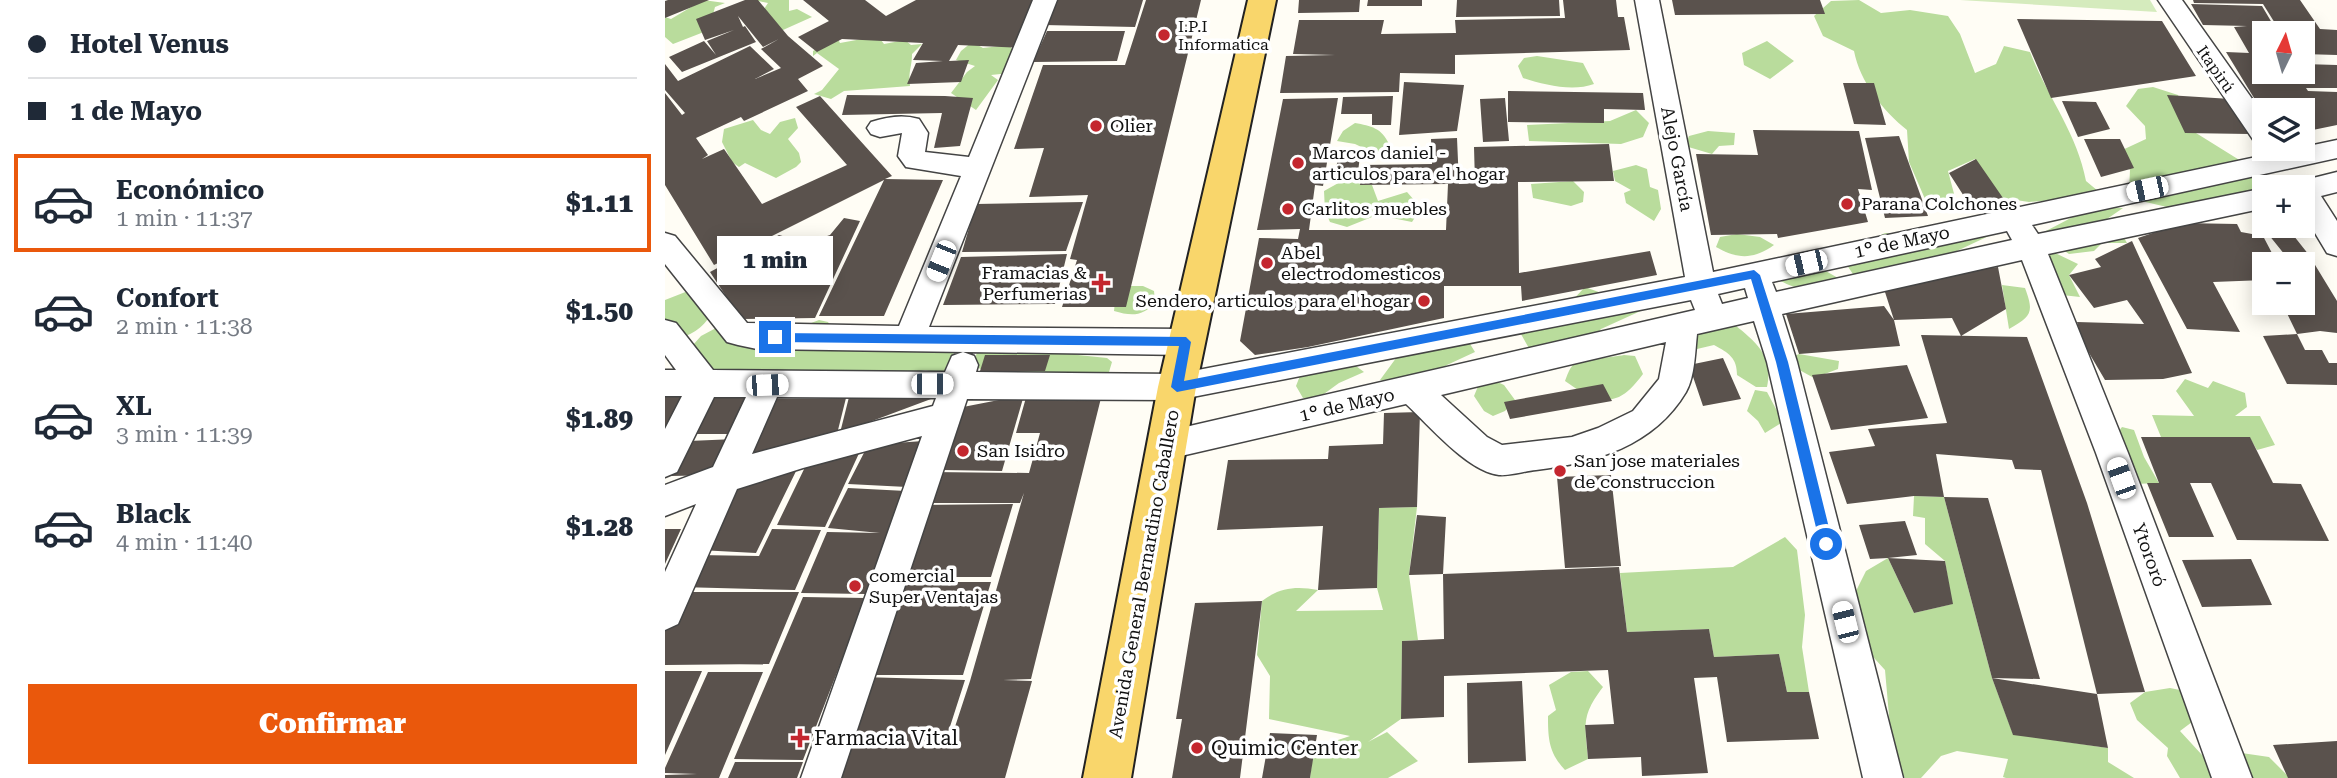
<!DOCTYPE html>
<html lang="es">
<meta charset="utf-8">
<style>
:root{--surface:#fff;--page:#f2f2f3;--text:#1f2937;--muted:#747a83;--line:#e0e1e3;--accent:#ea580c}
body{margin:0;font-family:"Roboto Serif",serif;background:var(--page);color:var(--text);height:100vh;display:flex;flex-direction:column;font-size:26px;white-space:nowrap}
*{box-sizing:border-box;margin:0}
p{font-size:23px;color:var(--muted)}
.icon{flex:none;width:38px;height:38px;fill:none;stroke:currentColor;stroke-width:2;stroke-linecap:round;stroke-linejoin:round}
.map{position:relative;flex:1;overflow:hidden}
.panel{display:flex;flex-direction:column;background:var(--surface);width:665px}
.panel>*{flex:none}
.top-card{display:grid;align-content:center;height:154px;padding:0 28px;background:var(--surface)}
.needle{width:46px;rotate:5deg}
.controls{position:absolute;left:1587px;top:21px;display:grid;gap:14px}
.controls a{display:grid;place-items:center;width:63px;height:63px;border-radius:0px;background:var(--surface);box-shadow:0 4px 18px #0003;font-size:35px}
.end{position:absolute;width:32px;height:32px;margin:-16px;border:9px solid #1a73e8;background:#fff;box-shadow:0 0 0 4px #fff}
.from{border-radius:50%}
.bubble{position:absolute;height:49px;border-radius:0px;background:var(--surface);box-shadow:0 4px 18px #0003;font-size:23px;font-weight:800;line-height:49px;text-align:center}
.car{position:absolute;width:21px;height:42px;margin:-21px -10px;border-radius:9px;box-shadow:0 0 5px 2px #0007;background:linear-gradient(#fff 24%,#345 0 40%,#fff 0 76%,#345 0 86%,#fff 0)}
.top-card b{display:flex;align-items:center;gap:24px;height:66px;font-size:26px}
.top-card b+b{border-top:2px solid var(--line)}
.top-card i{width:18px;height:18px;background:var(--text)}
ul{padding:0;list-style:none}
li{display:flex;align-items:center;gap:21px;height:98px;margin:0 14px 10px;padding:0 14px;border:4px solid transparent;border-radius:0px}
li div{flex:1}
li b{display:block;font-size:26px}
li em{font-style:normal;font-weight:800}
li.current{border-color:var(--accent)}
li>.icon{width:63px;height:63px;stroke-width:1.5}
.action{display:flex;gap:14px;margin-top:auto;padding:14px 28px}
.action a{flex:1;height:80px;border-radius:0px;background:var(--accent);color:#fff;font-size:28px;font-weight:800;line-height:80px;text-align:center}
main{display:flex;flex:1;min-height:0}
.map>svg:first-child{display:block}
</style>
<main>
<section class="panel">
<div class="top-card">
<b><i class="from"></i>Hotel Venus</b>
<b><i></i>1 de Mayo</b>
</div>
<ul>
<li class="current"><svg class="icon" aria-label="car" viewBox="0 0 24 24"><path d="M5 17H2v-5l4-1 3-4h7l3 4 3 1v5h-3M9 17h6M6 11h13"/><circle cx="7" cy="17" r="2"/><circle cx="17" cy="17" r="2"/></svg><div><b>Económico</b><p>1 min · 11:37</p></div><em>$1.11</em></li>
<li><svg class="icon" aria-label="car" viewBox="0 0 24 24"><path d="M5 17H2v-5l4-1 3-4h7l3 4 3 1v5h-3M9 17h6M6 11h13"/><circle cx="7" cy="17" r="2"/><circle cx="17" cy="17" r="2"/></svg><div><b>Confort</b><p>2 min · 11:38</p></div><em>$1.50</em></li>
<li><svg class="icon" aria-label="car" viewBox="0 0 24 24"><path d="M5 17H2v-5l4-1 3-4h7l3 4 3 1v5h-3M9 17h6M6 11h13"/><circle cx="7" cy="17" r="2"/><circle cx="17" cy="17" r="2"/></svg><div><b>XL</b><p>3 min · 11:39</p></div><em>$1.89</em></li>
<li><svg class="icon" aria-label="car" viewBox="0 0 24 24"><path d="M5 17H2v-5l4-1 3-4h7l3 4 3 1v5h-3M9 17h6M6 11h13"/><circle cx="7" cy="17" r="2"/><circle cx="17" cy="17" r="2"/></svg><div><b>Black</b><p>4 min · 11:40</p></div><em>$1.28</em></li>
</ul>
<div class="action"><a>Confirmar</a></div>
</section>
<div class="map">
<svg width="1672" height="778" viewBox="0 0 1672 778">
<rect width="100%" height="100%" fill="#fffdf5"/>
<path fill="#d5ebbd" d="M 1295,0 L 1485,0 L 1492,12 Z"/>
<path fill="#b9dc9c" d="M 38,0 L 60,3 L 50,7 L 44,30 L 8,44 L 0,37 L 0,17 L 6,19 Z
M 89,0 L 124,0 L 124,11 L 132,9 L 147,17 L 118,30 L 111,29 L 109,20 L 97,12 L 103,3 Z
M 1194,0 L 1216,13 L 1245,10 L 1283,16 L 1295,34 L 1310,73 L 1331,64 L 1339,46 L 1365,52 C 1383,98 1412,133 1421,181 L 1439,196 L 1364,202 L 1331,197 L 1310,159 L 1283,171 L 1292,205 L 1260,199 L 1244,162 L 1242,130 C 1218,111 1195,82 1189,51 L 1158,36 L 1149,16 L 1166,1 Z
M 213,36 L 219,44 L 240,40 L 246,45 L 257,44 L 247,54 C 247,67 243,72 245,86 L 179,91 L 166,99 L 149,94 L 157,90 L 174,69 L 152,53 L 148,56 L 148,51 L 172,37 L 175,43 Z
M 1102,41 L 1129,61 L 1105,79 L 1079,65 L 1077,53 Z
M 307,42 L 318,48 L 344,45 L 351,54 L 345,73 L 326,75 L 333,80 L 311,110 L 286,93 L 302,72 L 310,66 L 291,60 L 296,51 Z
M 872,56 L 918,63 L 929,84 C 908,92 879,85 858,78 L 853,66 L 859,58 Z
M 1488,87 L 1513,95 L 1531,133 L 1584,166 L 1594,179 L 1597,198 L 1506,208 L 1468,199 L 1464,191 L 1465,170 L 1453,152 L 1481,139 L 1480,126 L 1461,106 L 1473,89 Z
M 971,110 L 984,123 L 978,137 L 956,144 L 864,141 L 862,125 L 945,121 Z
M 130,118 L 133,128 L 123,139 L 134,153 L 136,162 L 131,167 L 111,178 L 80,163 L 74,167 L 67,162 L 57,142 L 59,129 L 88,120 L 96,130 L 105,134 L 115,122 Z
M 690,123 C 706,126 717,128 724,144 L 720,152 L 711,154 L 690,144 L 672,141 L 678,131 Z
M 1043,131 L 1070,133 L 1069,145 L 1054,146 L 1047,154 L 1020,146 L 1024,136 Z
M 971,165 L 982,169 L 985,187 L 993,190 L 996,209 L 989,221 L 961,203 L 959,193 L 966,190 L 950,181 L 948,171 Z
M 677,181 L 707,185 L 713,201 L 742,192 L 756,208 L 747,222 L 712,215 L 682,227 L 665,222 L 660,211 L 659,191 Z
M 908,181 L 919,192 L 918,202 L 906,206 L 868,198 L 866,184 Z
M 1427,207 L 1458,208 L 1442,219 L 1454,229 L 1462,243 L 1437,243 L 1429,251 L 1404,254 L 1388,243 L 1379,232 Z
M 1304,227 L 1328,234 L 1245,273 L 1190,277 L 1175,255 L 1220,233 L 1262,236 Z
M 1072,234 L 1095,237 L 1109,245 C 1088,260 1072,259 1051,247 L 1055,237 Z
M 1386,251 L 1413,264 L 1404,275 L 1415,297 L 1397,295 L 1373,255 Z
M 1159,270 L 1173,278 C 1154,293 1135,292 1114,280 Z
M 1337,285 L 1360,288 C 1369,312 1367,316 1344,329 Z
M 461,286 L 478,286 L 489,291 L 490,302 C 478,317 466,316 449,311 L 450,301 Z
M 920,287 L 980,309 L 936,329 L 922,346 L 884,342 L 865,350 L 852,327 L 900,308 Z
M 23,291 L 49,307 C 42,325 31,333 13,339 L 0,332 L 0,300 Z
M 154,320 L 163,322 L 169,331 L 178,331 L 199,324 L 289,350 L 286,375 L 260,370 L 245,373 L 45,378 L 28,345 L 36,336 L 51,328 L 141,325 Z
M 1066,322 C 1090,341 1109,355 1102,387 L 1091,387 L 1072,375 C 1072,358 1064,353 1049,345 L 1032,349 L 1022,346 L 1032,328 Z
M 802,339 L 810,352 L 782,365 L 745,389 L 715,380 L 737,350 Z
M 314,349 L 397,349 L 413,355 L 442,358 L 447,362 L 444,372 L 432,374 L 324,374 L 312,367 L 309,359 Z
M 675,354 L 699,372 L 674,383 L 652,399 L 638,398 L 631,386 L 638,368 Z
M 1134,354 L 1174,361 L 1173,369 L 1149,378 L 1118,361 Z
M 959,355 L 970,356 L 978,374 C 959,399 952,401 921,401 L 916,392 L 900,381 C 902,376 904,369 908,365 C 913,360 949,357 959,355 Z
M 826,379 L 839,385 L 850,400 L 840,411 L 828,416 L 819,411 L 809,396 L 814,384 Z
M 1520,379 L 1543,388 L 1548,381 L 1580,393 L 1582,407 L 1570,416 L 1595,416 L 1610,445 L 1592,450 L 1585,438 L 1496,437 L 1487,415 L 1529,416 L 1511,391 Z
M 1090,390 L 1102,392 L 1118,422 L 1100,433 L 1093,421 L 1082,411 Z
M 1457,427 L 1469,430 L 1479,457 L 1494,483 L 1469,484 L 1453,432 Z
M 1249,496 L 1279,497 L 1327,678 L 1348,734 L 1443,748 L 1443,762 L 1469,778 L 1341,778 L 1338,777 L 1343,759 L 1292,751 L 1276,756 L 1256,778 L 1240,778 L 1228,761 L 1220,670 L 1200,648 L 1202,631 L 1190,593 L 1201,571 L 1223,558 L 1249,613 L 1287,604 L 1280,561 L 1260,544 L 1260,518 L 1248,516 Z
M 752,507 L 744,575 L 753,640 L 737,641 L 736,719 L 703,742 L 722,732 L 753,761 L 723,778 L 645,778 L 649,748 L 685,736 L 604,719 L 605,676 L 592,655 L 597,601 C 615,587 632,586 653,590 L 631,611 L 718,610 L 712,588 L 714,508 Z
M 1120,537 L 1132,550 L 1140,615 L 1137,647 L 1144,692 L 1122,692 L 1114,654 L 1049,657 L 1044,629 L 962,632 L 955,573 L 1068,567 Z
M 923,671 L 938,687 C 916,716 920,724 923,759 L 900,770 C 884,753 883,739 883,716 L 891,710 L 884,685 L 906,672 Z
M 1505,688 L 1520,691 L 1531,719 L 1515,731 L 1549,768 L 1551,778 L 1515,778 L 1502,756 L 1503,748 L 1472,720 L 1465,703 L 1480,692 Z
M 1556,750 L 1604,757 L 1625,778 L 1582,778 Z"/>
<path fill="#5a524d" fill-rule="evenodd" d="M 3,0 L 44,0 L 0,18 L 0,1 Z
M 80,0 L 93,0 L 123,36 L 158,66 L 133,79 L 143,91 L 79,121 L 76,117 L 31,138 L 43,155 L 37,159 L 59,149 L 97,204 L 182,165 L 131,107 L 155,96 L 227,176 L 220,179 L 278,180 L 219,316 L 154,316 L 219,180 L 49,265 L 0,185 L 0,93 L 17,115 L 20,113 L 0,90 L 0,64 L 13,81 L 85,46 L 109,69 L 90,79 L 116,68 L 96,49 L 114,39 L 98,47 L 73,16 L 78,27 L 80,26 L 91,42 L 17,72 L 4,57 L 39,41 L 51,55 L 42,41 L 69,30 L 40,40 L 31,19 Z
M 138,0 L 200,0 L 221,16 L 251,0 L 370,0 L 358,48 L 293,45 L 284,61 L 304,60 L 296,82 L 242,84 L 251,63 L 278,61 L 248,60 L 258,43 L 177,39 L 152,52 L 133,37 L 164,21 Z
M 390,0 L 478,0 L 470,27 L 379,25 Z
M 481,0 L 536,0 L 461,307 L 397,307 L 412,260 L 405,259 L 423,195 L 364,197 L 379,148 L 349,149 L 378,65 L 460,65 Z
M 634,0 L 695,0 L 694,12 L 633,13 Z
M 703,0 L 757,0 L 757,6 L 702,6 Z
M 792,0 L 894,0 L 895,16 L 791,17 Z
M 898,0 L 951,0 L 953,17 L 959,17 L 965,50 L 790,55 L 790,74 L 735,73 L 734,92 L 615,93 L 621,56 L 670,55 L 628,54 L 634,20 L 719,20 L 716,34 L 791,33 L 790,20 L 900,18 Z
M 1007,0 L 1155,0 L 1160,14 L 1010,15 Z
M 1528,0 L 1635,0 L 1655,29 L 1672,30 L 1672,55 L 1638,54 L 1638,33 L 1600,33 L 1600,72 L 1615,72 L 1622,83 L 1637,82 L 1631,72 L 1638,72 L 1638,64 L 1672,65 L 1672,88 L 1641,88 L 1643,91 L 1672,92 L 1672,125 L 1638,132 L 1638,110 L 1600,110 L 1600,116 L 1561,52 L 1584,53 L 1569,27 L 1582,26 L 1538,25 L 1526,4 L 1597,6 L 1610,28 L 1613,28 L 1598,4 L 1529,3 Z
M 1352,19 L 1497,21 L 1531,76 L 1386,98 Z
M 382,31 L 460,31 L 452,61 L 368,62 Z
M 739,82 L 799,85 L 792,131 L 734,135 Z
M 1178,83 L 1209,83 L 1221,125 L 1189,124 Z
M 843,91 L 978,93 L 980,110 L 939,109 L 939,123 L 843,122 Z
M 182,95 L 280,96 L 308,98 L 295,146 L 269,148 L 277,113 L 177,115 Z
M 1502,95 L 1566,99 L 1584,134 L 1520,133 Z
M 728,96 L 726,125 L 707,125 L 707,114 L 676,114 L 678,97 Z
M 673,98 L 658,186 L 650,185 L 644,230 L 781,230 L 783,184 L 695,185 L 697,165 L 767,164 L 766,139 L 792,138 L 794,184 L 810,183 L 809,147 L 944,144 L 949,181 L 853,182 L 854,273 L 985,251 L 992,275 L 857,301 L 856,286 L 779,286 L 779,318 L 643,347 L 590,355 L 575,341 L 594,238 L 633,239 L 635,229 L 592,230 L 618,99 ZM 628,271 L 779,272 L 779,278 L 627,277 Z
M 840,98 L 844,141 L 818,142 L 815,99 Z
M 1397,101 L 1431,102 L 1445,129 L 1413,137 Z
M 1088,130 L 1194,131 L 1207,190 L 1193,189 L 1203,222 L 1113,238 L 1112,234 L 1046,235 L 1031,154 L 1093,155 Z
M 1234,136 L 1263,216 L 1220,218 L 1200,138 Z
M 1419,139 L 1455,139 L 1469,168 L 1436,177 Z
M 676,149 L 696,149 L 692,179 L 668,178 Z
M 1311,159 L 1338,198 L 1304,204 L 1284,173 Z
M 418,202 L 401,251 L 297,252 L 311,204 Z
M 1600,212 L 1600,226 L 1621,226 L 1644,255 L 1672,301 L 1672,333 L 1655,331 L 1632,334 L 1617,303 L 1638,303 L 1638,264 L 1600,264 L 1600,280 L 1548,282 L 1575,332 L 1522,329 L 1473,238 L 1517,223 L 1572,224 L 1576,232 L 1598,236 L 1608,255 L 1620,255 L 1587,214 Z
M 179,218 L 195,221 L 150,318 L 76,319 L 45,272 L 114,235 L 142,243 L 165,235 Z
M 1467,241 L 1527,373 L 1498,379 L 1440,380 L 1417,341 L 1412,322 L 1479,324 L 1462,300 L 1429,308 L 1404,275 L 1436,267 L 1430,259 Z
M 402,254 L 390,304 L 278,305 L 296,257 Z
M 1333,267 L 1341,309 L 1296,336 L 1287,318 L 1229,320 L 1235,346 L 1134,354 L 1121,314 L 1219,306 L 1229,320 L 1219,289 L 1265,274 Z
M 1632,334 L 1640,350 L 1657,350 L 1664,363 L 1672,363 L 1672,385 L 1622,384 L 1598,336 Z
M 1256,335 L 1362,337 L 1422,503 L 1480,692 L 1432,694 L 1443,748 L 1348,735 L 1327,678 L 1279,497 L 1323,498 L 1375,679 L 1327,678 L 1432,694 L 1376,470 L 1350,469 L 1347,460 L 1271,454 L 1279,497 L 1249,496 L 1182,504 L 1164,452 L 1210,446 L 1203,429 L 1282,423 Z
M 320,355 L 385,355 L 380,371 L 315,371 Z
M 1058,358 L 1076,399 L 1038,406 L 1024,365 Z
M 1242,365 L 1263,418 L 1166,430 L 1147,375 Z
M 938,384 L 947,401 L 845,419 L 839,402 Z
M 0,394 L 26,394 L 0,430 Z
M 362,394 L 437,394 L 366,679 L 338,680 L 367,681 L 340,778 L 159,778 L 173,738 L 242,739 L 175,736 L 197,677 L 300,680 L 281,739 L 286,739 L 305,681 L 359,493 L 355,503 L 255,503 L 267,472 L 364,473 L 375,433 L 351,433 Z
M 359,395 L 337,471 L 278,470 L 298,407 Z
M 39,397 L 91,397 L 71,434 L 19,434 Z
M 184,397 L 243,397 L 266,399 L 175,433 Z
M 181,398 L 172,434 L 73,464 L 102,399 Z
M 755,412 L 752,507 L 714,508 L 712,588 L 653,590 L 658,526 L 552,530 L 563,460 L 663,459 L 664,446 L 718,444 L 719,413 Z
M 1476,437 L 1585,437 L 1608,483 L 1636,484 L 1664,541 L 1572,540 L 1546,483 L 1525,483 L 1549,537 L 1504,537 L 1482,483 L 1494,483 Z
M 70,439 L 53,475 L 6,476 L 24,441 Z
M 258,441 L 242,487 L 183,484 L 203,445 Z
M 196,449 L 160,527 L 112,525 L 143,461 Z
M 135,463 L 91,553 L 34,550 L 64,479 Z
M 946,475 L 956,566 L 900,568 L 892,477 Z
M 183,488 L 241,491 L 201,594 L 136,593 L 162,532 L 215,533 L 163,528 Z
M 348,504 L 326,577 L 229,577 L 254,505 Z
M 752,515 L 781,517 L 778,574 L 744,575 Z
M 1240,521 L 1252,555 L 1223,558 L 1280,561 L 1288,604 L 1249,613 L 1223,558 L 1205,559 L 1194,525 Z
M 0,529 L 16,529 L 0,564 Z
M 107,529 L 156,530 L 130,590 L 15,587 L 32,555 L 94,556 Z
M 1586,559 L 1607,605 L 1537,607 L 1517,560 Z
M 954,567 L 962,632 L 1044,629 L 1049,657 L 1114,654 L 1122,692 L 1144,692 L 1154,739 L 1062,742 L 1052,677 L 1029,678 L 1043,773 L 977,776 L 976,757 L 923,759 L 920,725 L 949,724 L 943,670 L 779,676 L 779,717 L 736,719 L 737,641 L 779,639 L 778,574 Z
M 228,582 L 326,582 L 298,675 L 195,675 Z
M 16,592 L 134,592 L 104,664 L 0,665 L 0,626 Z
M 138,597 L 201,598 L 138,760 L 69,759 Z
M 597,601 L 575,778 L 507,778 L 517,719 L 511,719 L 530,603 Z
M 0,671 L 37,671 L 0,755 Z
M 43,672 L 98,672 L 54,778 L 0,778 L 0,775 L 32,774 L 0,773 L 0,768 Z
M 857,681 L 861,761 L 803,763 L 802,683 Z
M 605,733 L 652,735 L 645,778 L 597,778 Z
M 1672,741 L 1672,778 L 1623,778 L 1608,745 Z
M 70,762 L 138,762 L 132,778 L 63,778 Z"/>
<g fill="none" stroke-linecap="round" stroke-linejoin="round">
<g stroke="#444" stroke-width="3">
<path id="minor" d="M 368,0 L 392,0 L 264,327 L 521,329 L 532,333 L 536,342 L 532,351 L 521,355 L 92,349 L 73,345 L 62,342 L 0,264 L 0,233 L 10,236 L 82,323 L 234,326 L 296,176 L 241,167 L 233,156 L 237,133 L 215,137 L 206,134 L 202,128 L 206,122 C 223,117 237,114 254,119 L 263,133 L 260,152 L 304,157 Z
M 970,0 L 994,0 L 1048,272 L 1672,140 L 1672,158 L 1367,225 L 1373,234 L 1600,188 L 1600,208 L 1383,254 L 1463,453 L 1587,778 L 1547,778 L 1431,453 L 1357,260 L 1117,314 L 1132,362 L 1238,778 L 1198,778 L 1102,362 L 1089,321 L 1032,334 C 1030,352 1030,376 1021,392 C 989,446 930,463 871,470 C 860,471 845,476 834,475 C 802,471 764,425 741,404 L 503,459 L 491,455 L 487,445 L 491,435 L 503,431 L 1030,310 L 1026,300 L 512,400 L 302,399 L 176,778 L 136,778 L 257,436 L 138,468 L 72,489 L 13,624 L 0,630 L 0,572 L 31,504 L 0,516 L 0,485 L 48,467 L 81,397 L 49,397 L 12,472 L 0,477 L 0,429 L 17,396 L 0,396 L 0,370 L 11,370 L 0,355 L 0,320 L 11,323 L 48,370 L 280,372 L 287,356 L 298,352 L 309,356 L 313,365 L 311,372 L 512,374 L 1020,277 ZM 1342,231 L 1347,240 L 1111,292 L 1107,282 ZM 1080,288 L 1083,298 L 1057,304 L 1053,294 ZM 1001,342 L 994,379 L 968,411 L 933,428 L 907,437 L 837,445 L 822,437 L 776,395 ZM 112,397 L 271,398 L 268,406 L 87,454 Z
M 1493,0 L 1517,0 L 1600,117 L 1600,146 L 1591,144 Z
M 1672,172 L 1672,192 L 1656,196 L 1672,221 L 1672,256 L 1662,253 L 1638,213 L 1638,187 L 1626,187 L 1628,183 Z"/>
</g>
<g stroke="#222" stroke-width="4">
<path id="major" d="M 583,0 L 611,0 L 531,387 L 466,778 L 418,778 L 493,387 Z"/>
</g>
<use href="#minor" fill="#fff" fill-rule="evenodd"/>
<use href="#major" fill="#f9d66b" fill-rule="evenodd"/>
</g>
<path fill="#1a73e8" d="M 1089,270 L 1095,275 L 1123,362 L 1168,544 L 1161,550 L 1155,544 L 1111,362 L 1086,279 L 512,392 L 506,387 L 514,346 L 110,342 L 104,337 L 110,333 L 521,337 L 526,342 L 519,381 Z"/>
<g fill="#c4262e" stroke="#fff" stroke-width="2.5">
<circle cx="499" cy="35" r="7"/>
<circle cx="431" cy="126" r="7"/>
<circle cx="633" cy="163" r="7"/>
<circle cx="1182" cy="204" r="7"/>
<circle cx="623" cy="209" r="7"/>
<circle cx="602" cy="263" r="7"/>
<path d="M432.5 272.5h7v7h7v7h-7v7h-7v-7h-7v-7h7z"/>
<circle cx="759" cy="301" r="7"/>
<circle cx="298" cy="451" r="7"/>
<circle cx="895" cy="471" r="7"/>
<circle cx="190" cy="586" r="7"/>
<path d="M131.5 727.5h7v7h7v7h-7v7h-7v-7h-7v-7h7z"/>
<circle cx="532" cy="748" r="7"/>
</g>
<g text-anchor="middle" stroke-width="7" stroke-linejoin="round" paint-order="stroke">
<g font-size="16" fill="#111" stroke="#fff" text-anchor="start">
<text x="513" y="32">I.P.I<tspan x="513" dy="18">Informatica</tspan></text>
</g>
<g font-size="16" fill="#111" stroke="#fff">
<text transform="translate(1551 69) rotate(55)" y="6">Itapirú</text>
</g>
<g font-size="18" fill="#111" stroke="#fff" text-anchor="start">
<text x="445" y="132">Olier</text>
<text x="647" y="159">Marcos daniel -<tspan x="647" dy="21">articulos para el hogar</tspan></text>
<text x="1196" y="210">Parana Colchones</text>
<text x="637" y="215">Carlitos muebles</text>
<text x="616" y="259">Abel<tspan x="616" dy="21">electrodomesticos</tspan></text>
<text x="422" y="279" text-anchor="end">Framacias &amp;<tspan x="422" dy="21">Perfumerias</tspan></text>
<text x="745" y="307" text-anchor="end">Sendero, articulos para el hogar</text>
<text x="312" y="457">San Isidro</text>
<text x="909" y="467">San jose materiales<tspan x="909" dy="21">de construccion</tspan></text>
<text x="204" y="582">comercial<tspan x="204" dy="21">Super Ventajas</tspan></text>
</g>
<g font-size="18" fill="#111" stroke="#fff">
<text transform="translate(1012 159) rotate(79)" y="6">Alejo García</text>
<text transform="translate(1237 242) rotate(-12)" y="6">1° de Mayo</text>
<text transform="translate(682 405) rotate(-13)" y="6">1° de Mayo</text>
<text transform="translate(1484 555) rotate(70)" y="6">Ytororó</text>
<text transform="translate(479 574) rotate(-80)" y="6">Avenida General Bernardino Caballero</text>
</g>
<g font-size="21" fill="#111" stroke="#fff" text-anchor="start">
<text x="149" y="745">Farmacia Vital</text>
<text x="546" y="755">Quimic Center</text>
</g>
</g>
</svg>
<div class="controls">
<a><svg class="needle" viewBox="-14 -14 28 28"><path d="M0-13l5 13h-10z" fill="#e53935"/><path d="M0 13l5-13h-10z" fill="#747a83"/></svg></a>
<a><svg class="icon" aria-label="layers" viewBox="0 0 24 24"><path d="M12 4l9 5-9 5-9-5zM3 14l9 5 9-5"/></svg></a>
<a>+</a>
<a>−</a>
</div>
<i class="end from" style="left:1161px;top:544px"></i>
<i class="end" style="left:110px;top:337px"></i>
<div class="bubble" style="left:52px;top:236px;width:116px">1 min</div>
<i class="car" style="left:1482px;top:189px;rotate:258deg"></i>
<i class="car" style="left:276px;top:261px;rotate:202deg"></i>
<i class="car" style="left:1141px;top:263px;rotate:257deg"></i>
<i class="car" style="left:267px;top:384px;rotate:90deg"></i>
<i class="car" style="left:102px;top:385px;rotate:88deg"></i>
<i class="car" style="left:1456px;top:478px;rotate:340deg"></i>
<i class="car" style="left:1180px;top:622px;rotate:346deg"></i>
</div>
</main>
